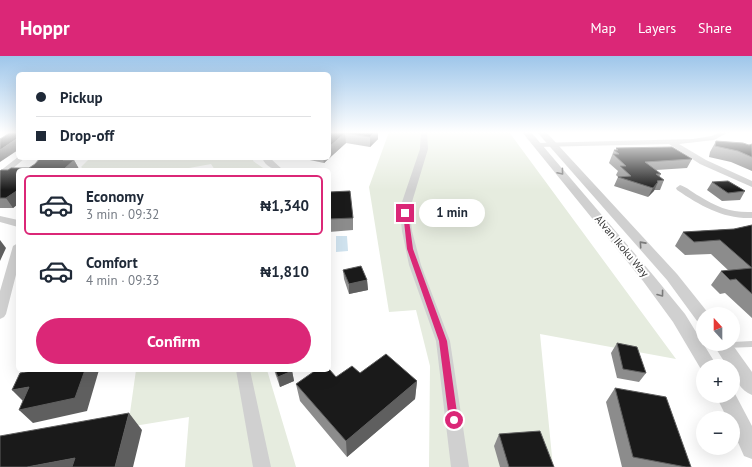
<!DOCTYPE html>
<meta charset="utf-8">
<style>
:root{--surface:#fff;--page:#f6f6f7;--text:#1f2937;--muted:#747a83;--line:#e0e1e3;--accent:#db2777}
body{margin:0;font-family:"PT Sans",sans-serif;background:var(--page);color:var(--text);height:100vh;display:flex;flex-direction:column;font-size:15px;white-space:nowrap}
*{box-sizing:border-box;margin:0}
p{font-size:13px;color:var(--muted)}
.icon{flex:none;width:22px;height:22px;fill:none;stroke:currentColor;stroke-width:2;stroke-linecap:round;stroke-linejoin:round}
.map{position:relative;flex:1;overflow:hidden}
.drawer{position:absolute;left:16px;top:112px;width:315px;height:204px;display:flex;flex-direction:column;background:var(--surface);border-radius:6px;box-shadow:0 4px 16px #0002}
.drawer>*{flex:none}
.guide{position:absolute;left:16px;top:16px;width:315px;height:88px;border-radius:6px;box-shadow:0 4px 16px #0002;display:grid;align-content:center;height:88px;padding:0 20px;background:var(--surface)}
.needle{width:26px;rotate:339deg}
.fabs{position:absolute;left:696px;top:251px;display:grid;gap:8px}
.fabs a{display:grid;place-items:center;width:44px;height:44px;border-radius:50%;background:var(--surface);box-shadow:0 4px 16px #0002;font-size:20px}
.end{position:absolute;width:18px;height:18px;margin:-9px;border:5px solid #db2777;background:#fff;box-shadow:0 0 0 2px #fff}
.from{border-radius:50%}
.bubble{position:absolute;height:28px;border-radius:14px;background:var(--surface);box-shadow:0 4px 16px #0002;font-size:13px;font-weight:800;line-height:28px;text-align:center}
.guide b{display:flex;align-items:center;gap:14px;height:38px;font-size:15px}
.guide b+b{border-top:1px solid var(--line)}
.guide i{width:10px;height:10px;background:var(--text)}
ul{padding:7px 0 0;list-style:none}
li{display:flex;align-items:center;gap:12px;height:60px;margin:0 8px 6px;padding:0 12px;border:2px solid transparent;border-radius:6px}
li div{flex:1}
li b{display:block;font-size:15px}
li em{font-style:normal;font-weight:800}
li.on{border-color:var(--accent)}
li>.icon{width:36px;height:36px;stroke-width:1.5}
.button{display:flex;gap:8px;margin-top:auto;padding:8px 20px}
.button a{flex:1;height:46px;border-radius:24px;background:var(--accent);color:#fff;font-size:16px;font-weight:800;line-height:46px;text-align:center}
header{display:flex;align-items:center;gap:24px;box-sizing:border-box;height:56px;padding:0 20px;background:var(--accent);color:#fff}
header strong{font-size:19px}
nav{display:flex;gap:22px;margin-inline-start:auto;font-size:14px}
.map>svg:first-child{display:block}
</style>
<header>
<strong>Hoppr</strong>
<nav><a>Map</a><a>Layers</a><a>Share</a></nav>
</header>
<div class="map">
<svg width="752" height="411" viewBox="0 0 752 411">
<rect width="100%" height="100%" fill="#fff"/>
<path fill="#e6ecdf" d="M 389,76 L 509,76 L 676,303 L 540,278 L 553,411 L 429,411 L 430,310 L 416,254 L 389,256 L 369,131 Z
M 90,102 L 254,102 L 253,105 L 266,114 L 215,114 L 211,108 L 178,114 L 85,114 L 81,111 Z
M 136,314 L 267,314 L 296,411 L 185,411 L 189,361 L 128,371 Z"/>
<path fill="#cfe2ee" d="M 336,180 L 347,180 L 348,195 L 336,196 Z"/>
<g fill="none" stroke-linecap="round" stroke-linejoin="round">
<path fill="#d0d0d0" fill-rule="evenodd" d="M 752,285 L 752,291 L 725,292 L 723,291 L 722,289 L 722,288 L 733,288 L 733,286 Z"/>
<path fill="#d0d0d0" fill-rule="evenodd" d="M 421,76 L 427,76 L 428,93 L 412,146 L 410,157 L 412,175 L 421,209 L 450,285 L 469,411 L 451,411 L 436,285 L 409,209 L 402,175 L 400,157 L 402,146 L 420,93 Z
M 721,76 L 729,76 L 714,84 L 679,88 L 706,104 L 752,125 L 752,131 L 700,108 L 669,88 L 537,91 L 533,89 L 537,87 L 693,83 L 712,80 Z
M 18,101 L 18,102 L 25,102 L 3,121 L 0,121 L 0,115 Z
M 262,102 L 270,102 L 283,114 C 274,114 266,111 262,102 Z
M 680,129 C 687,131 693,137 699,140 C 716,151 732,157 752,156 L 752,162 C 723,163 701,150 677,134 L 676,132 Z
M 0,160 L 18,164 L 18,171 L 0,166 Z
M 18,187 L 18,211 L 6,258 L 4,261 L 0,263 L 0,235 L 13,190 Z
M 236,314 L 250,314 L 271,411 L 253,411 Z"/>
<path fill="#d0d0d0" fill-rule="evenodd" d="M 522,76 L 531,76 L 653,219 L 685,258 L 717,310 L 703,310 L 703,316 L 702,315 L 673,266 L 643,225 Z
M 537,76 L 546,76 L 677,218 L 709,258 L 703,258 L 703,267 L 697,265 L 667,224 Z
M 713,288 L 732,288 L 752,316 L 752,339 C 741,335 733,322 733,310 L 727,310 Z
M 733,334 L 752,370 L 752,403 L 744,400 L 733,375 L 733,362 L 727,362 L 716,340 L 733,340 Z"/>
</g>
<path fill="#8c8c8c" d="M 329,76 L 378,76 L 378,83 L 370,91 L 346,87 L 324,107 L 305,103 L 305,102 L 329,102 Z
M 716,85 L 749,89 L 752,88 L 752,115 L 731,106 L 709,101 L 710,96 Z
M 616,92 L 692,103 L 687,112 L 656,114 L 661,118 L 659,121 L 664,124 L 660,134 L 654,134 L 648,141 L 614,130 L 618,121 L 616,119 L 618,115 L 609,107 L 614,94 L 616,94 Z
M 74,104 L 79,113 L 78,114 L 18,114 L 18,148 L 13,152 L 0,152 L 0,115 L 29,112 Z
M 712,126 L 745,135 L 740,144 L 722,145 L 707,134 Z
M 329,136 L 353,162 L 353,174 L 329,176 Z
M 752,169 L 752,262 L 725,237 L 720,238 L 711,229 L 721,215 L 729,215 L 711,198 L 685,199 L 675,190 L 683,176 L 734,173 Z
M 343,214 L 367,224 L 368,234 L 349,238 L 344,223 Z
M 617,287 L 646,317 L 639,326 L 617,322 L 611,297 Z
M 274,314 L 292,314 L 294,325 L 280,331 Z
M 360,317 L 417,325 L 415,343 L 347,401 L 300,345 L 296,328 Z
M 615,332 L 686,411 L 622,411 L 606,346 Z
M 499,378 L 554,411 L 500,411 L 494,390 Z"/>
<path fill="#5f5f5f" d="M 375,76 L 378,76 L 378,83 L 370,91 L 370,81 Z
M 345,77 L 346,87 L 324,107 L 323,102 L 329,102 L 329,91 Z
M 18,82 L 18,94 L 0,106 L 0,94 Z
M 65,102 L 76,102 L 74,104 L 79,113 L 78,114 L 63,114 L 63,104 Z
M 658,126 L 654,135 L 648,141 L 653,132 Z
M 18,134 L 18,148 L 13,152 L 6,142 Z
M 0,184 L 6,192 L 0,205 Z
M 367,224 L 368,234 L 349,238 L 349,228 Z
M 85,314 L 99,314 L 87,355 L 33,367 L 19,354 Z
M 292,315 L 294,325 L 280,331 L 278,321 Z
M 417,325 L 415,343 L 347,401 L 346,385 Z
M 29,331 L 26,348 L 12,334 Z
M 129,357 L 142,374 L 133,411 L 115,411 Z
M 75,402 L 85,411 L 27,411 Z"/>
<path fill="#1a1a1a" stroke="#5f5f5f" d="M 11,76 L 18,76 L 18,82 L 0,94 L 0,83 Z
M 329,76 L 375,76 L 370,81 L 345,77 L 329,91 Z
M 716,85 L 743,87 L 749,89 L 752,88 L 752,101 L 738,95 L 715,90 Z
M 672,91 L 692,103 L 645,106 L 661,118 L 656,118 L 664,124 L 657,125 L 658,126 L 653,132 L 618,121 L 631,120 L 620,110 L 626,110 L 613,98 L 619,98 L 614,94 L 618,94 L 616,92 Z
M 40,102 L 65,102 L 63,104 L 74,104 L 63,114 L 18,114 L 18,134 L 6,142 L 0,142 L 0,115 L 1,114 L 8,114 L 11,112 L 29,112 L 35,108 Z
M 728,125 L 745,135 L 728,137 L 712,126 Z
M 350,135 L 353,162 L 329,163 L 329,136 Z
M 752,169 L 752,238 L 736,223 L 730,224 L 721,215 L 752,212 L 720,184 L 694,186 L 683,176 L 734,173 Z
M 361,210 L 367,224 L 349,228 L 343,214 Z
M 617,287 L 637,291 L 646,317 L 623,313 Z
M 386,298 L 417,325 L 346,385 L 296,328 L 316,314 L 329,314 L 329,313 L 336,321 L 352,310 L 360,317 Z
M 36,314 L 85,314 L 75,342 L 19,354 L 29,331 L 12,334 L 20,317 Z
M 275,314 L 292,314 L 292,315 L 278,321 Z
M 615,332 L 666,341 L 691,411 L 686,411 L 633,401 Z
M 129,357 L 115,411 L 72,411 L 75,402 L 27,411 L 0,411 L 0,380 Z
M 540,375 L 554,411 L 509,411 L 499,378 Z"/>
<defs><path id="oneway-chevron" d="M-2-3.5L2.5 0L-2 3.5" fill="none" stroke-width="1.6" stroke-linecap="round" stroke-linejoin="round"/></defs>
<g stroke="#7a7a7a">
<use href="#oneway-chevron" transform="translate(561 116) rotate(50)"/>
<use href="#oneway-chevron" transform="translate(642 188) rotate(-132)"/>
<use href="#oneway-chevron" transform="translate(661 238) rotate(53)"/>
</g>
<linearGradient id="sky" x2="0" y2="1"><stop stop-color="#9ec6ea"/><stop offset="0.57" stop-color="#fff"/><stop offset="1" stop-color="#fff" stop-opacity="0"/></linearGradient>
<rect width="752" height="134" fill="url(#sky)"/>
<path fill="#db2777" d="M 403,156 L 408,157 L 413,193 L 447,285 L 458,364 L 457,367 L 454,368 L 450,367 L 449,364 L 439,285 L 407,193 Z"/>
<g text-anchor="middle" stroke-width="4" stroke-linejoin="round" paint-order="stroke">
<g font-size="11" fill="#333" stroke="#fff">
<text transform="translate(622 190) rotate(50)" y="4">Alvan Ikoku Way</text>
</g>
</g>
</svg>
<div class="fabs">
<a><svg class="needle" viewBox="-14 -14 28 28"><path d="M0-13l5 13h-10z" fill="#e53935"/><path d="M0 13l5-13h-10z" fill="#747a83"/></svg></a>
<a>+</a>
<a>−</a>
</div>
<i class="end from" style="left:454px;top:364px"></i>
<i class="end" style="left:405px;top:157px"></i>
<div class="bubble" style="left:419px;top:143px;width:66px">1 min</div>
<div class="guide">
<b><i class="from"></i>Pickup</b>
<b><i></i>Drop-off</b>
</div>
<section class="drawer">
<ul>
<li class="on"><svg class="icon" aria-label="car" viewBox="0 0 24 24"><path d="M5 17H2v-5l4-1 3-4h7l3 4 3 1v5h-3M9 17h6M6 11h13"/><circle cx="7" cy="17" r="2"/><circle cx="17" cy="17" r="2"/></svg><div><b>Economy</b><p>3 min · 09:32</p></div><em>₦1,340</em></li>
<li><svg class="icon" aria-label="car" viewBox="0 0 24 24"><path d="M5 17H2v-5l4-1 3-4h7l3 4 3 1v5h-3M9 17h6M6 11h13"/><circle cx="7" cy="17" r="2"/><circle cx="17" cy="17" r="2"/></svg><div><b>Comfort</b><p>4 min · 09:33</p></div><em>₦1,810</em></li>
</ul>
<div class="button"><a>Confirm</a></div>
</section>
</div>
